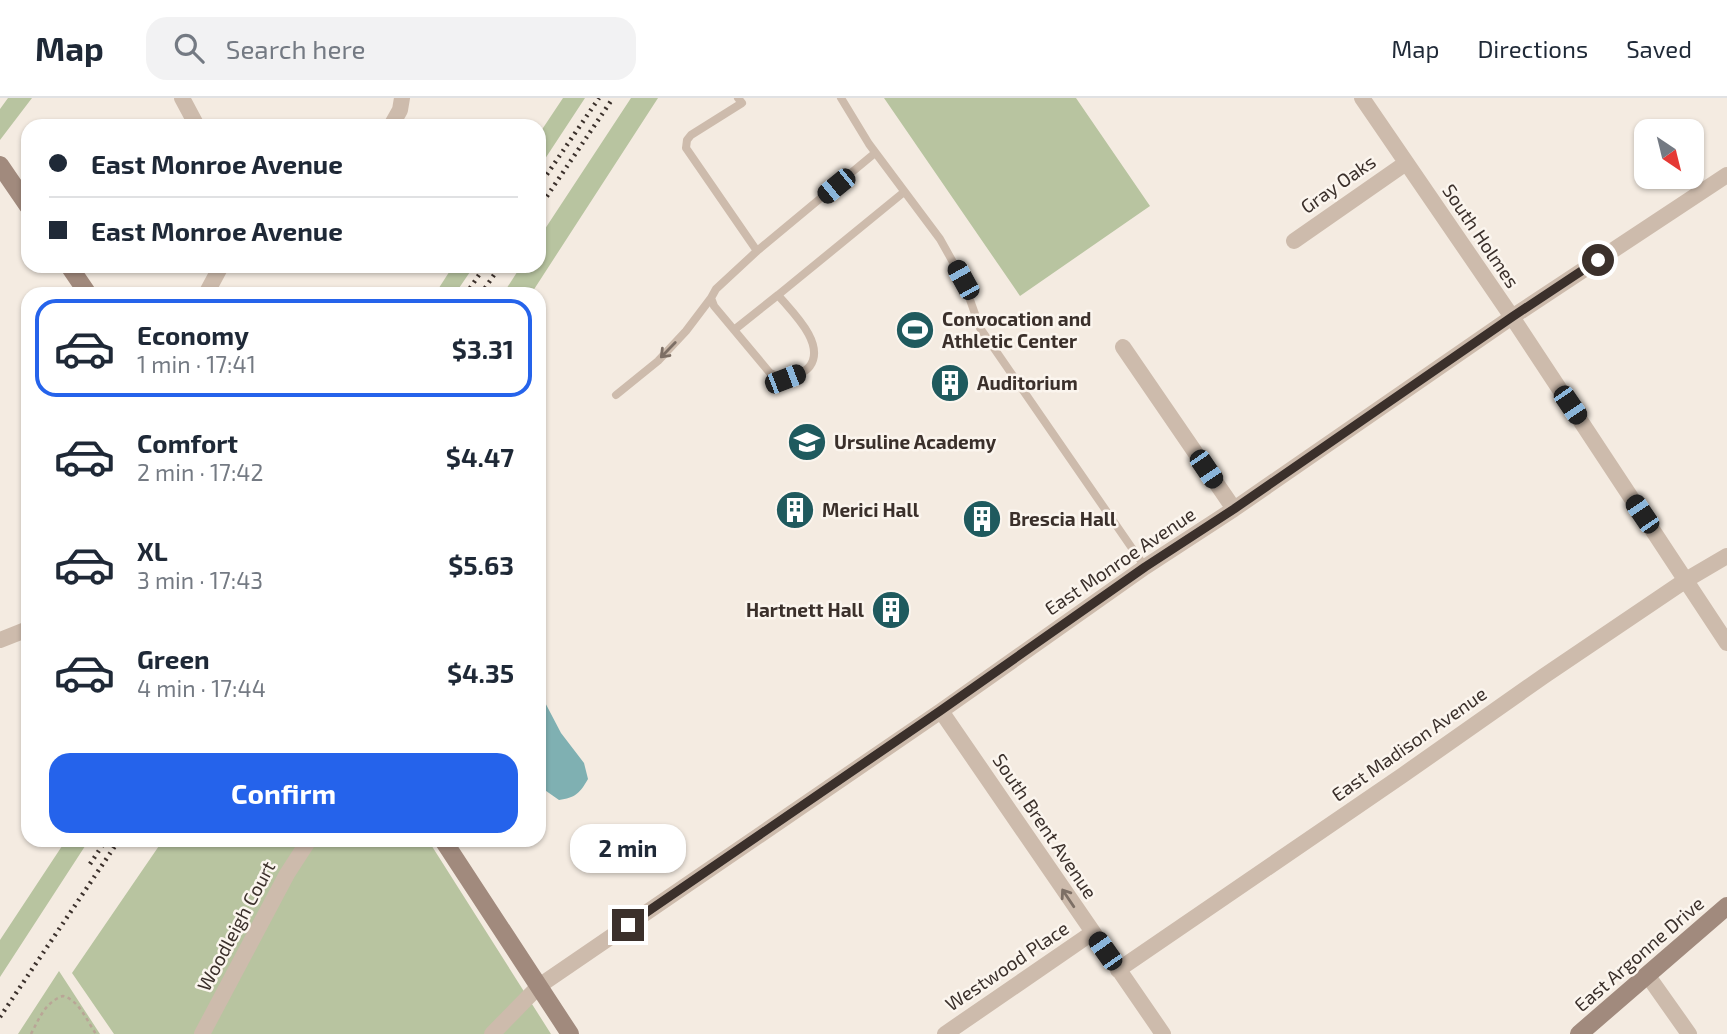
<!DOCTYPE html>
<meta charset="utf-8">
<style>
:root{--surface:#fff;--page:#f2f2f3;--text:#1f2937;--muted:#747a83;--line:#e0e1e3;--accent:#2563eb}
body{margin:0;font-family:"Exo 2",sans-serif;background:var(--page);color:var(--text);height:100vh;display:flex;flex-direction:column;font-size:26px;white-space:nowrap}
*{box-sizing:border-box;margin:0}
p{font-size:23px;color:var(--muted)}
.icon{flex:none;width:38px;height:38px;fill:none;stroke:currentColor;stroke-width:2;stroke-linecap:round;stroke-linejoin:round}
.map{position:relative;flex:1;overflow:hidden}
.details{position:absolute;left:21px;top:189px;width:525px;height:560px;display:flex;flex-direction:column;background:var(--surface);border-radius:21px;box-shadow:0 2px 5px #0004}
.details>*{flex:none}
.banner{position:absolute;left:21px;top:21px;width:525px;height:154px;border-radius:21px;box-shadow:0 2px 5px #0004;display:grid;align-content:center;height:154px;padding:0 28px;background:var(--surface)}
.needle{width:46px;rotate:145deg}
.controls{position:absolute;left:1634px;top:21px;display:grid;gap:14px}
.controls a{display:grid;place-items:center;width:70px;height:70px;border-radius:14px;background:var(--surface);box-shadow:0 2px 5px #0004;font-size:35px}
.end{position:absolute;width:32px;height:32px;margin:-16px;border:9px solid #3b302b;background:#fff;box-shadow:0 0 0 4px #fff}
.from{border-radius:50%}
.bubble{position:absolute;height:49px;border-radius:21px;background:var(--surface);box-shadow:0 2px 5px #0004;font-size:23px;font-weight:700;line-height:49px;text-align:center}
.car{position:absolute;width:21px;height:42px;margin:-21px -10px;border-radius:9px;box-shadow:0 0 5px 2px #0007;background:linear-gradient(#222 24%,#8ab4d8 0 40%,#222 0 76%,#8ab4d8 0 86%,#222 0)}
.banner b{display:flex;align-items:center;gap:24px;height:66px;font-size:26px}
.banner b+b{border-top:2px solid var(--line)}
.banner i{width:18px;height:18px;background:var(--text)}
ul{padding:12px 0 0;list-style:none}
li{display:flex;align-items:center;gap:21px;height:98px;margin:0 14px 10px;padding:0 14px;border:4px solid transparent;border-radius:21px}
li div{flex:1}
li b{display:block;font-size:26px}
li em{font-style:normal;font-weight:700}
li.active{border-color:var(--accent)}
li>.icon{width:63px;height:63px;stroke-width:1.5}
.action{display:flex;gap:14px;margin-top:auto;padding:14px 28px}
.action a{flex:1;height:80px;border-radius:21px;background:var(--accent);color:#fff;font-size:28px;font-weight:700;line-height:80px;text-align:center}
header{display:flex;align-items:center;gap:42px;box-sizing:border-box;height:98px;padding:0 35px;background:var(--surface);border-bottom:2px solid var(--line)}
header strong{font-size:33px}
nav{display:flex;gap:38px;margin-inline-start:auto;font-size:24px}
.search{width:490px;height:63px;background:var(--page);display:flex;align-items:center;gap:18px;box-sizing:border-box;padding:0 24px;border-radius:21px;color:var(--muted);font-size:26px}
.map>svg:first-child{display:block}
</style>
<header>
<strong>Map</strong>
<div class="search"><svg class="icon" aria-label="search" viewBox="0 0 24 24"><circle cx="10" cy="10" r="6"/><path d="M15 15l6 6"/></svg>Search here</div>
<nav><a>Map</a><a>Directions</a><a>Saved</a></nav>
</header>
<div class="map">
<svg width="1727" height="936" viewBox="0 0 1727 936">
<rect width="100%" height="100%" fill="#f4ebe1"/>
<path fill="#b8c4a0" d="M 8,0 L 32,0 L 0,42 L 0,11 Z
M 563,0 L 585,0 L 539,70 L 539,36 Z
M 631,0 L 658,0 L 531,196 L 503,196 L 521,168 L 539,168 L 539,140 Z
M 884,0 L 1076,0 L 1150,108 L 1020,198 Z
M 453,168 L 474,168 L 455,196 L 435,196 Z
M 66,742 L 89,742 L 0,879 L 0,842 Z
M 163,742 L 428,742 L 551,936 L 114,936 L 72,875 Z
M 59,873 L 100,936 L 18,936 Z"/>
<path fill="#7fb0b2" d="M 539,593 L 561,635 L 584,665 L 588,681 C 580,695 575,700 559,702 L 539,688 Z"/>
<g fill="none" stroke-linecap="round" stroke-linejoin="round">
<path stroke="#b9a596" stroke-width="2.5" stroke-dasharray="3.5 3.5" stroke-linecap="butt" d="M 31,936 C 39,921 45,904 63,898 C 79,902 87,923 96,936"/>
<path stroke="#cdbbac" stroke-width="8" d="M 738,0 L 742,5 L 691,37 L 687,42 L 686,50 L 757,153 L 716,191 L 711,200 L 714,208 L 770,275 L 785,281 C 793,278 804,276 810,268 C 826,245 791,213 778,197 L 904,94
M 841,0 L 869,46 L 940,141 L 963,182 L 980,230 L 1145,469
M 757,153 L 875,55
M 734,232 L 778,197
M 616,297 L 658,263 L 686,233 L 711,200"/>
<path stroke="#cdbbac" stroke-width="16" d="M 182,0 L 197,28
M 1362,0 L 1512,219 L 1727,545
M 391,28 L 400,12 L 402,0
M 1294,143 L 1406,65
M 206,196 L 221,168
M 1123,249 L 1234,411
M 0,542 L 28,531
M 941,613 L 1163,936
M 1118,872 L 1403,677 L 1544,578 L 1686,482 L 1727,458
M 1648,878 L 1689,936
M 202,936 L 287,776 L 309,742
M 492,936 L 539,888 L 941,613 L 1145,469 L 1234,411 L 1512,219 L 1727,77
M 945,936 L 1092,835"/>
<path stroke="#a18a7d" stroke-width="18" d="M 0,67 L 28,108
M 69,168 L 88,196
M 443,742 L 570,936
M 1579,936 L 1727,808"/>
<path stroke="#3b302b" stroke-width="4.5" stroke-dasharray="2 5" stroke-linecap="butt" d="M 539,88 L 599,0
M 539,110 L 613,0
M 466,196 L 485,168
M 481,196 L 500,168
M 90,766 L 106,742
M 0,919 L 119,742"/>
</g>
<defs><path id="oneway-shaft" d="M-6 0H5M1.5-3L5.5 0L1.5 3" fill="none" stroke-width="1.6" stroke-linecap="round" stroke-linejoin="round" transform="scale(1.75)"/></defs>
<g stroke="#7d6f65">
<use href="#oneway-shaft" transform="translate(668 252) rotate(134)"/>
<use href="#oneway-shaft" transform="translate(1068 800) rotate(-124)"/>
</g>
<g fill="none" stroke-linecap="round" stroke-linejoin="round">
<path stroke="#3b302b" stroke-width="9" d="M 628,827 L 940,613 L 1145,469 L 1234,411 L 1512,219 L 1598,162"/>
</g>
<defs>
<g id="stadium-disc" transform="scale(2.0125)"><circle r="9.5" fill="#1f5a5e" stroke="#fbf5ee"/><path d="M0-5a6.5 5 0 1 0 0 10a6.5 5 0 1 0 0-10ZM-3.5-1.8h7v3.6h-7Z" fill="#fff"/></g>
<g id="building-disc" transform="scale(2.0125)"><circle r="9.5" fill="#1f5a5e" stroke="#fbf5ee"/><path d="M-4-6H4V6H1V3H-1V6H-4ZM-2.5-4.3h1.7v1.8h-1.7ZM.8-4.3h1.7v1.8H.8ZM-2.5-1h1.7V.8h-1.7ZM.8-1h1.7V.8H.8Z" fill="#fff"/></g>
<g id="school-disc" transform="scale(2.0125)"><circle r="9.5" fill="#1f5a5e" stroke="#fbf5ee"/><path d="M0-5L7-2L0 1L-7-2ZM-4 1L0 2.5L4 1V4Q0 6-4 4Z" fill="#fff"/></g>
</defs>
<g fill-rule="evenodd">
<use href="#stadium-disc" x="915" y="232"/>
<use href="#building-disc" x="950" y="285"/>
<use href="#school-disc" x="807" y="344"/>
<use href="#building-disc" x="795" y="412"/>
<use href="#building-disc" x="982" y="421"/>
<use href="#building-disc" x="891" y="512"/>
</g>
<g text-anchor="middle" stroke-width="5" stroke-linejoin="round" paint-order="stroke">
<g font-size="19" fill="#3b302b" stroke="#fbf5ee">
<text transform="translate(1338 86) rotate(-35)" y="7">Gray Oaks</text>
<text transform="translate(1481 138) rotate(56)" y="7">South Holmes</text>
<text transform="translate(1120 463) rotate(-34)" y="7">East Monroe Avenue</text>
<text transform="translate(1409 646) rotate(-35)" y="7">East Madison Avenue</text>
<text transform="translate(1045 728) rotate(56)" y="7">South Brent Avenue</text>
<text transform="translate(236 828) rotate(-62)" y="7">Woodleigh Court</text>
<text transform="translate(1639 856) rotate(-41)" y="7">East Argonne Drive</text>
<text transform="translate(1007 868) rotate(-34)" y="7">Westwood Place</text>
</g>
<g font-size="19" font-weight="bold" fill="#3b302b" stroke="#fbf5ee" text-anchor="start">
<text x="942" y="228">Convocation and<tspan x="942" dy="22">Athletic Center</tspan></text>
<text x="977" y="292">Auditorium</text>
<text x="834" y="351">Ursuline Academy</text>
<text x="822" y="419">Merici Hall</text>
<text x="1009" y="428">Brescia Hall</text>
<text x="864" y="519" text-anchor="end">Hartnett Hall</text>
</g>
</g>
</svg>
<div class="controls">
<a><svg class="needle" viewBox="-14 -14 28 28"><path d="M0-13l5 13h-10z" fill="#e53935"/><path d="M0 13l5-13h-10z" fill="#747a83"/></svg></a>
</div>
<i class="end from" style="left:1598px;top:162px"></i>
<i class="end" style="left:628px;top:827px"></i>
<div class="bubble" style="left:570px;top:726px;width:116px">2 min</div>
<i class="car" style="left:836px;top:88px;rotate:231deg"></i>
<i class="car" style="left:963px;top:182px;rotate:331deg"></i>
<i class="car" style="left:785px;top:281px;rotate:69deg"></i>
<i class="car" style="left:1570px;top:307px;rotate:146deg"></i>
<i class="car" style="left:1206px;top:371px;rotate:146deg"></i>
<i class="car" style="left:1642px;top:416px;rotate:326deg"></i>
<i class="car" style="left:1105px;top:853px;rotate:325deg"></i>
<div class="banner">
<b><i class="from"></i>East Monroe Avenue</b>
<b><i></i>East Monroe Avenue</b>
</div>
<section class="details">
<ul>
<li class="active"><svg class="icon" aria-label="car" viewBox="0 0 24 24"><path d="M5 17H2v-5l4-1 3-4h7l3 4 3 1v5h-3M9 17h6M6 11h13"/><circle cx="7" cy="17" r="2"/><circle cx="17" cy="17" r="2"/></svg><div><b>Economy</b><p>1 min · 17:41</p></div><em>$3.31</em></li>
<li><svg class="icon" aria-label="car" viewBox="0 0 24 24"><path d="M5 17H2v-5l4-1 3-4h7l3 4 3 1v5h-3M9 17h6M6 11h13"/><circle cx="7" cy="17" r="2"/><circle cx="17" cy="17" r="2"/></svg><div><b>Comfort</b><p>2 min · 17:42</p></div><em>$4.47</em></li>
<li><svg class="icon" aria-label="car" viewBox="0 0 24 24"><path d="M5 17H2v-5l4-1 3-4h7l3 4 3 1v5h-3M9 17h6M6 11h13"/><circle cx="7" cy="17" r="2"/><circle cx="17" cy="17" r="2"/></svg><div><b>XL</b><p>3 min · 17:43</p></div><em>$5.63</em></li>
<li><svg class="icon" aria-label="car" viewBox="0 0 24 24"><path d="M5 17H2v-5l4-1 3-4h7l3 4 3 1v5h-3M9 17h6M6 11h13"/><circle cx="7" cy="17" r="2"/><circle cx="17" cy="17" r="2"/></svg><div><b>Green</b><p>4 min · 17:44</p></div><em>$4.35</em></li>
</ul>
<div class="action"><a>Confirm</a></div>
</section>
</div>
